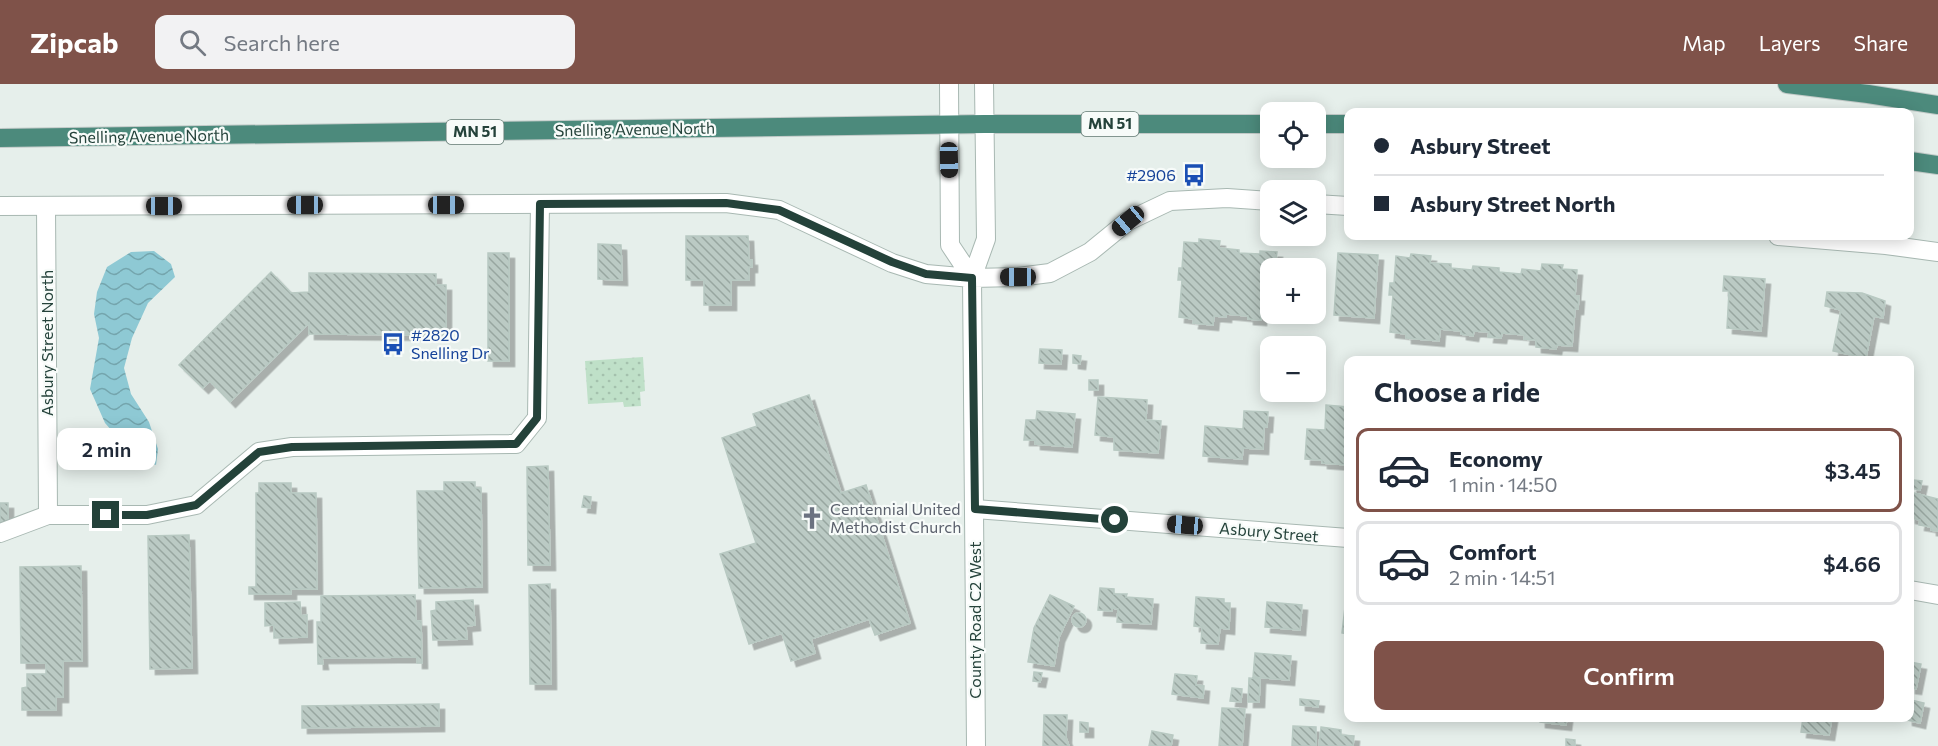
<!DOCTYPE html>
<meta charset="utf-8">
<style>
:root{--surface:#fff;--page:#f2f2f3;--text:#1f2937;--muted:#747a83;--line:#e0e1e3;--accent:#7f5249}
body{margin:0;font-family:Commissioner,sans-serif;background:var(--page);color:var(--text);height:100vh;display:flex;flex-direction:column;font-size:22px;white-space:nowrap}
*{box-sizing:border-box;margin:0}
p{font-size:20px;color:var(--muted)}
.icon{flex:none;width:33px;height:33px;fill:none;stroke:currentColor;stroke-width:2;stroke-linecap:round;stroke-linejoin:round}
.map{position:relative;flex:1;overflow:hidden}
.side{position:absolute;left:1344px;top:272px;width:570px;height:366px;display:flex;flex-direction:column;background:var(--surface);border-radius:12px;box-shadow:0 3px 15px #0003}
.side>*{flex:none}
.guide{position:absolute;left:1344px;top:24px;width:570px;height:132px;border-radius:12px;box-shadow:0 3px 15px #0003;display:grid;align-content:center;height:132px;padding:0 30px;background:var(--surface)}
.buttons{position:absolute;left:1260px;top:18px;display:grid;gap:12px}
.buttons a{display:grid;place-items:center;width:66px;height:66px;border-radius:12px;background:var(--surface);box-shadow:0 3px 15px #0003;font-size:30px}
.end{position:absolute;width:27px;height:27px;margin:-14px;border:8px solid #24423a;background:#fff;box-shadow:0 0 0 3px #fff}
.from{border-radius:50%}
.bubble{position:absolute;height:42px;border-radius:12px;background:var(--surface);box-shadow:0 3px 15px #0003;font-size:20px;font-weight:600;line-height:42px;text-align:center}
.car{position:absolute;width:18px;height:36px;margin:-18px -9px;border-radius:8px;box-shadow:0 0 4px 2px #0007;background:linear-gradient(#222 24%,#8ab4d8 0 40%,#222 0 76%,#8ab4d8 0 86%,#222 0)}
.guide b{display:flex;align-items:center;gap:21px;height:57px;font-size:22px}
.guide b+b{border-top:2px solid var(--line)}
.guide i{width:15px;height:15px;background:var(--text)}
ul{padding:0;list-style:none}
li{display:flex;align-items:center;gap:18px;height:84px;margin:0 12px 9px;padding:0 18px;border:3px solid var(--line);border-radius:12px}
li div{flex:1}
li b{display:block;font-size:22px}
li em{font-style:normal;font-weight:600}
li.on{border-color:var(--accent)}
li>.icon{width:54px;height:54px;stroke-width:1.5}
h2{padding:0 30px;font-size:27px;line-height:72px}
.cta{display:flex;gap:12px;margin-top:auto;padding:12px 30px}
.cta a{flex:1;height:69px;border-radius:12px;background:var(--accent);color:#fff;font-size:24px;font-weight:600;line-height:69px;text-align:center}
header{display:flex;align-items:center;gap:36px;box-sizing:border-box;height:84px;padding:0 30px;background:var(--accent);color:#fff}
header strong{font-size:28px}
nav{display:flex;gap:33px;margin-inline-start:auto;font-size:21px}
.search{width:420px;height:54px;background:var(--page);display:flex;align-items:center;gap:15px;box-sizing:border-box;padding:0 21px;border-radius:12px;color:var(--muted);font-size:22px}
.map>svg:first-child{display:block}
</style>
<header>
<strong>Zipcab</strong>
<div class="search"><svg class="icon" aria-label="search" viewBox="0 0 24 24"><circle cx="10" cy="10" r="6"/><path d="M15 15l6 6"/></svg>Search here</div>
<nav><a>Map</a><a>Layers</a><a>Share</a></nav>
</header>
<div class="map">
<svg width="1938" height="662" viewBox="0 0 1938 662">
<defs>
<pattern id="green-dots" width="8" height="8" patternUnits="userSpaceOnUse" patternTransform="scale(1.5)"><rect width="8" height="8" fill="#bfe0c8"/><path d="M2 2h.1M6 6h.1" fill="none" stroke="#a4c1ad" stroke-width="1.8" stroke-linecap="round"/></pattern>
<pattern id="water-waves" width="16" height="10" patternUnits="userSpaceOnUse" patternTransform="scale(1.5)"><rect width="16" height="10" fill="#8ec9d4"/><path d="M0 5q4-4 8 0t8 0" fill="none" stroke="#74a5ad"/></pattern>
<pattern id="building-back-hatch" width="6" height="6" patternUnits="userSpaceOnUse" patternTransform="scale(1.5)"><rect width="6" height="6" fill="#bbcac4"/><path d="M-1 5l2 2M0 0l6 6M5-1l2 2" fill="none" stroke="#98a6a0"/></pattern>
<filter id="shadow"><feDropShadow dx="5.5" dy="5.5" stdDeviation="0" flood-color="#0004"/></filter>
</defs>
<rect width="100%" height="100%" fill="#e6efeb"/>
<path fill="url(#green-dots)" d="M 643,273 L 645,307 L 640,308 L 641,322 L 624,323 L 623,318 L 588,320 L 585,277 Z"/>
<path fill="url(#water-waves)" d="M 154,167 L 171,180 L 175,193 L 148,219 L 132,254 L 124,284 L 131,310 L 149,338 L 158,365 L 156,381 L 133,371 L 105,339 L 90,305 L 99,254 L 94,230 L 97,208 L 107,183 L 131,168 Z"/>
<path fill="url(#building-back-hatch)" stroke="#b8c9c2" stroke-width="1.5" filter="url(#shadow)" d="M 686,152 L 748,152 L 749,176 L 752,176 L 752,183 L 749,183 L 749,196 L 731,196 L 731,221 L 704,221 L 704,196 L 686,196 Z
M 1199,155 L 1220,157 L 1219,164 L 1239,166 L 1239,169 L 1260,170 L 1260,167 L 1277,168 L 1275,184 L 1270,184 L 1271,233 L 1261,232 L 1261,236 L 1248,235 L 1248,232 L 1226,230 L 1226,233 L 1214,232 L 1213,241 L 1193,239 L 1194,235 L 1179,233 L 1182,196 L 1178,196 L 1179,184 L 1182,184 L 1184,158 L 1199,159 Z
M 598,160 L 621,161 L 622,196 L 598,195 Z
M 488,169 L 509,169 L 509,277 L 488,277 Z
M 1338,169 L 1378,171 L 1374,234 L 1334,231 Z
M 1411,170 L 1431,172 L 1430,179 L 1451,180 L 1451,184 L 1472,186 L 1473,182 L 1499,184 L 1499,188 L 1521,190 L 1522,185 L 1541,187 L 1542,180 L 1563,181 L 1562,185 L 1577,186 L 1575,212 L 1579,212 L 1578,225 L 1575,225 L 1572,262 L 1557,261 L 1556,265 L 1536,263 L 1536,256 L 1524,255 L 1525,251 L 1502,249 L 1501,254 L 1488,253 L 1489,248 L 1474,247 L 1473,252 L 1461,250 L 1461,247 L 1440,245 L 1439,257 L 1406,254 L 1406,250 L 1390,248 L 1393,211 L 1389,211 L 1390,199 L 1394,199 L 1396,172 L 1410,174 Z
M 271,188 L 291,209 L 309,208 L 309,189 L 436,190 L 436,201 L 446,201 L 446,251 L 309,250 L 309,239 L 230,318 L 210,297 L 203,304 L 179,281 Z
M 1724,192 L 1765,195 L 1761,247 L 1727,244 L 1729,207 L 1723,207 Z
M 1827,208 L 1862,209 L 1885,217 L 1883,234 L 1874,232 L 1866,274 L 1833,267 L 1841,226 L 1825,222 Z
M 1040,265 L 1062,266 L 1061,280 L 1039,279 Z
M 1073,271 L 1081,272 L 1080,280 L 1073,279 Z
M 1089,296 L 1098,296 L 1098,306 L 1089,306 Z
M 809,311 L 841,409 L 866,401 L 910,539 L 875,551 L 869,535 L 811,555 L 815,569 L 791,577 L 782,549 L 749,560 L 720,470 L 756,459 L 722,354 L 757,342 L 753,330 Z
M 1098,313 L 1147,316 L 1146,336 L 1161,337 L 1158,369 L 1114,366 L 1114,353 L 1095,351 Z
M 1326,321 L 1348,323 L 1348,381 L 1322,379 L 1322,376 L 1305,375 L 1307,345 L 1325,346 Z
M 1037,327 L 1075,330 L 1072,363 L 1035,360 L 1035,356 L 1024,356 L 1026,336 L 1036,336 Z
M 1244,327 L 1268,328 L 1267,343 L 1264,343 L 1263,365 L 1243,364 L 1242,375 L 1203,372 L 1205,342 L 1243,345 Z
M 548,382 L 550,481 L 528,481 L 527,383 Z
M 1913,396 L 1922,397 L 1920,406 L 1911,404 Z
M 444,398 L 475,398 L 475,404 L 481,404 L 482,503 L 419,504 L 417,407 L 444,407 Z
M 259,399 L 291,399 L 291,409 L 316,409 L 317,505 L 291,505 L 291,510 L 249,510 L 249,503 L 256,503 L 256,409 L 259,409 Z
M 1910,408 L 1938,415 L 1938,447 L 1931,446 L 1931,443 L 1919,441 L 1920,436 L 1910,434 Z
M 584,412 L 591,413 L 590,424 L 582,423 Z
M 0,419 L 8,419 L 8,440 L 0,441 Z
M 189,451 L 192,584 L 150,585 L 148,452 Z
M 81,482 L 82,577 L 63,577 L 63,613 L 56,613 L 56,626 L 22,626 L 22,604 L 27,603 L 27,590 L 46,590 L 46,579 L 21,579 L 20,483 Z
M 550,500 L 551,600 L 530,600 L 529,501 Z
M 1100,504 L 1114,505 L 1114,510 L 1127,510 L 1126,513 L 1153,515 L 1151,540 L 1117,538 L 1118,525 L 1112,524 L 1112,527 L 1098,526 Z
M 415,511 L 416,537 L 421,537 L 422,579 L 417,579 L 417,573 L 322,574 L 323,580 L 318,580 L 317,538 L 321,538 L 321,512 Z
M 1050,511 L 1074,522 L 1059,553 L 1054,582 L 1028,578 L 1034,544 Z
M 1196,513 L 1224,515 L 1224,519 L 1230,519 L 1229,545 L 1220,544 L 1218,560 L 1201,559 L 1202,543 L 1194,542 Z
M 473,516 L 475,541 L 466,542 L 467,555 L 433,556 L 431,527 L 436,526 L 436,518 Z
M 300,518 L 301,532 L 307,531 L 307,553 L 274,554 L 274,541 L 265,542 L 265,519 Z
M 1267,518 L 1302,521 L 1300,546 L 1265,543 Z
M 1345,523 L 1348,524 L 1348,550 L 1342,549 Z
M1072 536a7 7 0 1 1 14 0a7 7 0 1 1-14 0Z
M 1255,569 L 1291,572 L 1289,596 L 1253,593 Z
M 1910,575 L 1910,578 L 1921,580 L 1916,605 L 1910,604 Z
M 1034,588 L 1042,589 L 1040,598 L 1033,597 Z
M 1175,590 L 1197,592 L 1196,601 L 1204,602 L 1203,614 L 1172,610 Z
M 1249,594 L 1260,595 L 1259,618 L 1248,618 Z
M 1232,604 L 1242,605 L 1241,618 L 1230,617 Z
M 1300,615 L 1319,617 L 1318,623 L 1300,621 Z
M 1911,616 L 1924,619 L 1920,639 L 1907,636 L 1907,633 L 1910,633 Z
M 439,620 L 439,642 L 302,644 L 302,622 Z
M 1222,624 L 1245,625 L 1242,662 L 1219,662 Z
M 1044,631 L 1067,631 L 1066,654 L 1069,662 L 1043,662 Z
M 1540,633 L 1567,633 L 1566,641 L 1540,638 Z
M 1803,633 L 1832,633 L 1829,651 L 1801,648 Z
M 1080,638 L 1088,639 L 1088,648 L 1080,648 Z
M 1293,642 L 1316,643 L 1316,662 L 1292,662 Z
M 1321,643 L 1341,646 L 1341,651 L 1354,652 L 1353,662 L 1319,662 Z
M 1152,647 L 1173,651 L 1171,662 L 1149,662 Z
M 1566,655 L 1575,656 L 1575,662 L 1566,662 Z"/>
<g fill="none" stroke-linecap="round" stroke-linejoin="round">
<g stroke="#a8b8b2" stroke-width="20">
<path id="minor" d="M 46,122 L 48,431
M 975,425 L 1348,454
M 0,449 L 48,431 L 147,431 L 196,421 L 259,368 L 292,363 L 516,360 L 537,334 L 540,120
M 1910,506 L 1938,511"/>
</g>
<g stroke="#a8b8b2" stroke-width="20">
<path id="tertiary" d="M 949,0 L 950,161 L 972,194
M 1316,120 L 1348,122
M 0,122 L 726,119 L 779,126 L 892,179 L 926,190 L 972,194 L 1018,193 L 1050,189 L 1090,168 L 1128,137 L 1170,117 L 1227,114 L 1270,117
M 1778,152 L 1886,161 L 1938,168
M 976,662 L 972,194 L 986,155 L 984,0"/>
</g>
<g stroke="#c2cac8" stroke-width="20">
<path id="trunk" d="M 1787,0 L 1868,10 L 1938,21
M 1316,40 L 1348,40
M 0,54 L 984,40 L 1270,40
M 1910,77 L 1938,81"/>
</g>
<use href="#minor" stroke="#fff" stroke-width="18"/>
<use href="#tertiary" stroke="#fff" stroke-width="18"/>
<use href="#trunk" stroke="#4c8a7c" stroke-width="18"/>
</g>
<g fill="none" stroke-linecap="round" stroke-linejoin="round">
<path stroke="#24423a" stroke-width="8" d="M 106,431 L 147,431 L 196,421 L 259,368 L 292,363 L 516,360 L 537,334 L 540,120 L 726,119 L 779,126 L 892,178 L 926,190 L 972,194 L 975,425 L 1115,436"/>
</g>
<defs>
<g id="bus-bare" transform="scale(1.8)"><path d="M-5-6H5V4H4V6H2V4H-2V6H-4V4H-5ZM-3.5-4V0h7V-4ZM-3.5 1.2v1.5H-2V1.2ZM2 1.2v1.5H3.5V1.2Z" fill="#1a4fb4" stroke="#f7fbf9" stroke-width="2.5" paint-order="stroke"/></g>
<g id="church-bare" transform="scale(1.8)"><path d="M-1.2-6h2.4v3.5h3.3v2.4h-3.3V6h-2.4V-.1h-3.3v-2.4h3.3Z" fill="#6b7280" stroke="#f7fbf9" stroke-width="2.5" paint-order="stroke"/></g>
</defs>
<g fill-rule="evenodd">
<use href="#bus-bare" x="1194" y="91"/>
<use href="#bus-bare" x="393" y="260"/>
<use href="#church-bare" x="812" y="434"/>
</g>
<g text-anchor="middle" stroke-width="4.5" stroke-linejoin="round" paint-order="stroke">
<g fill="#f7fbf9" stroke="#637a73" stroke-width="1.5">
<rect x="1081.5" y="28" width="57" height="24" rx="4.5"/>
<rect x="446.5" y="36" width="57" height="24" rx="4.5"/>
</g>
<g font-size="15" font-weight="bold" fill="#24423a">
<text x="1110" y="45">MN 51</text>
<text x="475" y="53">MN 51</text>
</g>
<g font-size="16" fill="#24423a" stroke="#f7fbf9">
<text transform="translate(635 45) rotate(-1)" y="6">Snelling Avenue North</text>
<text transform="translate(149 52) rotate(-1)" y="6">Snelling Avenue North</text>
<text transform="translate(47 259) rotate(-90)" y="6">Asbury Street North</text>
<text transform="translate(1269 448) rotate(5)" y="6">Asbury Street</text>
<text transform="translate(975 536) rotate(-90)" y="6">County Road C2 West</text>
</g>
<g font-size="16" fill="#164399" stroke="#f7fbf9" text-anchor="end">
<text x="1176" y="97">#2906</text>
<text x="411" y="257" text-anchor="start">#2820<tspan x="411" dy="18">Snelling Dr</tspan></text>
</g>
<g font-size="16" fill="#5b616d" stroke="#f7fbf9" text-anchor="start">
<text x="830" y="431">Centennial United<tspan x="830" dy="18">Methodist Church</tspan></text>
</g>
</g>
</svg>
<div class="buttons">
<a><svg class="icon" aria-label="locate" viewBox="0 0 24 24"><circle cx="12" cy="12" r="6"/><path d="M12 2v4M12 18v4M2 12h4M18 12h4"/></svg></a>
<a><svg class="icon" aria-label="layers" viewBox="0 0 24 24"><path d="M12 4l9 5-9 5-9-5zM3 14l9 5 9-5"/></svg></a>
<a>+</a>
<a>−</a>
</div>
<i class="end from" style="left:1115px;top:436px"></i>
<i class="end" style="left:106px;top:431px"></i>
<div class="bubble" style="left:57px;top:344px;width:99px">2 min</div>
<i class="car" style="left:949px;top:76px;rotate:179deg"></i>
<i class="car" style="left:305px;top:121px;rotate:270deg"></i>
<i class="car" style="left:446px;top:121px;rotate:90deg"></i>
<i class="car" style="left:164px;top:122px;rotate:90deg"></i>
<i class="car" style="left:1128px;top:137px;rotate:230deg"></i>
<i class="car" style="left:1018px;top:193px;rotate:270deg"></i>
<i class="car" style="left:1185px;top:441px;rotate:275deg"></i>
<div class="guide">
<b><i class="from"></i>Asbury Street</b>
<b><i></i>Asbury Street North</b>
</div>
<section class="side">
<h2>Choose a ride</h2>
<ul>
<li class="on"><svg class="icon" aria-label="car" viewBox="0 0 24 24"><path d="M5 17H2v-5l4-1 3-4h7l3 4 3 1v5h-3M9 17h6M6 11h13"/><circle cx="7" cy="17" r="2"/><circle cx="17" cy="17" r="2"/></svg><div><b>Economy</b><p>1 min · 14:50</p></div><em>$3.45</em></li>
<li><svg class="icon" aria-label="car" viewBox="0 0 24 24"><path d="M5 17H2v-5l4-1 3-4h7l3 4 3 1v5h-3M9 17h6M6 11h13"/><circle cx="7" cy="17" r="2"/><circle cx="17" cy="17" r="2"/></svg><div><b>Comfort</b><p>2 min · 14:51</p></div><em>$4.66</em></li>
</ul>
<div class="cta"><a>Confirm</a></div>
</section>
</div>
